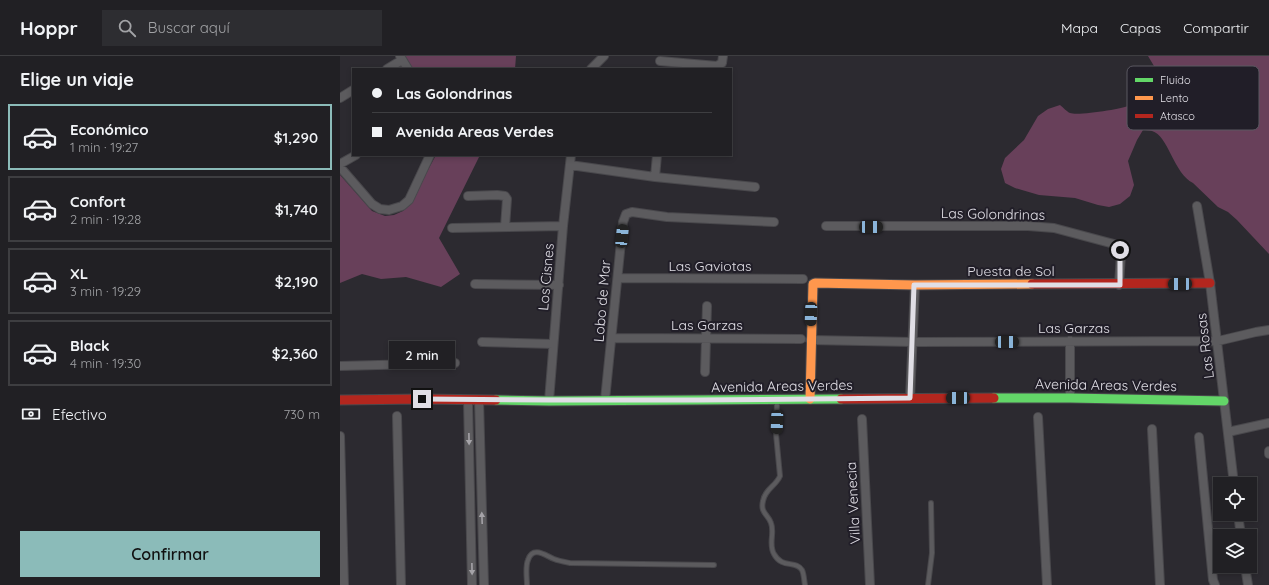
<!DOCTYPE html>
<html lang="es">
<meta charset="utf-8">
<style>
:root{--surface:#212024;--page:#2d2d31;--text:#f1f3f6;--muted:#a2a3a6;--line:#3e3e41;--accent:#8bbbb9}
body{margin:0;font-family:Quicksand,sans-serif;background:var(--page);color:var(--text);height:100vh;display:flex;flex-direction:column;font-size:15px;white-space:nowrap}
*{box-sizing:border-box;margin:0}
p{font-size:13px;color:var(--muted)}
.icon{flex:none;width:22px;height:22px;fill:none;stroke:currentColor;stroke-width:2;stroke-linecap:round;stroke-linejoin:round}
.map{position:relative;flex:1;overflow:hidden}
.drawer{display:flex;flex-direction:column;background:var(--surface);width:340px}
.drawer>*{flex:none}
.guide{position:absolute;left:12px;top:12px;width:380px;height:88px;border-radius:0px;box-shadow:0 2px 6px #0003,0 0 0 1px var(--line);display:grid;align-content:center;height:88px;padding:0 20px;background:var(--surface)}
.fabs{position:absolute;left:873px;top:421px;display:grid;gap:8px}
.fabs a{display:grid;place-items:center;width:44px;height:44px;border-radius:0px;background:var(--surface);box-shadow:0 2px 6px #0003,0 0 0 1px var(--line);font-size:20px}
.end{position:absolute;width:18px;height:18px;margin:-9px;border:5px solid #e0dee5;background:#111;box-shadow:0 0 0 2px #111}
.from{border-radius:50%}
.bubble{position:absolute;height:28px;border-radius:0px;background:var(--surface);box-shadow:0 2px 6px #0003,0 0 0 1px var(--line);font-size:13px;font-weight:600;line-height:28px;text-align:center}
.car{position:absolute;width:12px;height:24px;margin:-12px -6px;border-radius:5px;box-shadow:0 0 3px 1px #0007;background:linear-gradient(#222 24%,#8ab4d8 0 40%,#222 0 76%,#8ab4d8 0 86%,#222 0)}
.guide b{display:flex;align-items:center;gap:14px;height:38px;font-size:15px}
.guide b+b{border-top:1px solid var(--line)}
.guide i{width:10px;height:10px;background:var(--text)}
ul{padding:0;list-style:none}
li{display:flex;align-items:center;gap:12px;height:66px;margin:0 8px 6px;padding:0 12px;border:2px solid var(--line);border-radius:0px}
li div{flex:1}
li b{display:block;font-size:15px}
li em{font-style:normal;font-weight:600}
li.active{border-color:var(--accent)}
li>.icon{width:36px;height:36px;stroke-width:1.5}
h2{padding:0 20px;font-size:18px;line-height:48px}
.pay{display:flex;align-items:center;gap:10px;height:44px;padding:0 20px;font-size:15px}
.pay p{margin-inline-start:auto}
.button{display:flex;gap:8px;margin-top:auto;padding:8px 20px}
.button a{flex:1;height:46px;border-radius:0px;background:var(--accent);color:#111;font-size:16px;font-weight:600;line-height:46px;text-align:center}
header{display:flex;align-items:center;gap:24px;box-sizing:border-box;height:56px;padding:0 20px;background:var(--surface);border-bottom:1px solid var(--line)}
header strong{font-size:19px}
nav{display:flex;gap:22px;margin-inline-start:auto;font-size:14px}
.search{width:280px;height:36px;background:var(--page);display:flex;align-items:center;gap:10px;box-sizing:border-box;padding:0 14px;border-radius:0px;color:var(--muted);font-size:15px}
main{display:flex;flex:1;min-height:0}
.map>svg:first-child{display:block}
</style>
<header>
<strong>Hoppr</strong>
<div class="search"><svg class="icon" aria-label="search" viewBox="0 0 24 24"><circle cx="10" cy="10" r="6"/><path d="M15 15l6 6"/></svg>Buscar aquí</div>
<nav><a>Mapa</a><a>Capas</a><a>Compartir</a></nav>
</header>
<main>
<section class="drawer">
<h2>Elige un viaje</h2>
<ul>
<li class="active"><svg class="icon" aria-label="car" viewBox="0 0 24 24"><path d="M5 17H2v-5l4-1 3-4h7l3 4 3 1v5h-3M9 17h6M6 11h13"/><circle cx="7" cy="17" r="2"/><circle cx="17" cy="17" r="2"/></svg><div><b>Económico</b><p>1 min · 19:27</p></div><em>$1,290</em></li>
<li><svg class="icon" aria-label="car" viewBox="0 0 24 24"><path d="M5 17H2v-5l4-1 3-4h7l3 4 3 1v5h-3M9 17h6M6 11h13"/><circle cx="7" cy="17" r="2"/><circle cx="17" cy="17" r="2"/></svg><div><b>Confort</b><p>2 min · 19:28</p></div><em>$1,740</em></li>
<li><svg class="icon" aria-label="car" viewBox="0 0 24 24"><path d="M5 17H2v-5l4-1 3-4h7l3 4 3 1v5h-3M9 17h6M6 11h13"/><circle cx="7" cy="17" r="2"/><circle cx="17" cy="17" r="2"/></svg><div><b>XL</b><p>3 min · 19:29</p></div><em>$2,190</em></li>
<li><svg class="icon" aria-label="car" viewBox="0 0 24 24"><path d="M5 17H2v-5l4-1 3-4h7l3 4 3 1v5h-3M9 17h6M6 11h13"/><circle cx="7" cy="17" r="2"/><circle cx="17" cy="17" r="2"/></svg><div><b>Black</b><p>4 min · 19:30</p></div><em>$2,360</em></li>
</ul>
<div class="pay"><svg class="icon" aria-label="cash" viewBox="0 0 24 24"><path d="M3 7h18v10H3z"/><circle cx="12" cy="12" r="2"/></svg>Efectivo<p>730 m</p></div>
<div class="button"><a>Confirmar</a></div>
</section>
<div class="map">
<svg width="929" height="529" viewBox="0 0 929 529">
<rect width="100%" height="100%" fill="#2c2a30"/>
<path fill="#68405a" d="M 65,0 L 176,0 L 175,13 L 73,13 Z
M 808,0 L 929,0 L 929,198 L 897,164 L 888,156 L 878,151 L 853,127 C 834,118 828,79 812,75 C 809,74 805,74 803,74 L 797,84 L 788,105 L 794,129 L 790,140 L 780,148 L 769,151 L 758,149 L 735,142 L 699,139 L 675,132 L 665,127 L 661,113 L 665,102 L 684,84 L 698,60 L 708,53 L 720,49 C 723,51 727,56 730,57 C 738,60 783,53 791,49 C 802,42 811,32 817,22 L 814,10 Z
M 96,99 L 140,99 L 99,182 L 120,218 L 101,231 L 66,221 L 41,223 L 22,218 L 0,227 L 0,119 L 32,155 L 45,160 L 54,159 L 63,155 L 69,149 Z"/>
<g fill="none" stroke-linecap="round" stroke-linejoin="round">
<g stroke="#49484c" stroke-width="6">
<path id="lane" d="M 437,346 L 436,378 L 440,420 C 436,430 425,433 423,445 C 420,457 428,458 431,467 C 435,477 428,488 434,498 C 442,513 456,504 462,514 C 464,518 464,524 465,529
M 187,529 C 187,522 185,511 188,504 C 193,489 206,500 214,503 C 219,505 225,506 230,507 L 374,509
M 588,529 L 592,497 L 591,447"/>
</g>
<g stroke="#49484c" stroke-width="10">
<path id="street" d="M 60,0 L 68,13
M 320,5 L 377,10 L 382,7 L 383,0
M 47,13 L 62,4
M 251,13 L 264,0
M 0,42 L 13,34
M 0,108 L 16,99
M 230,109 L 315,121 L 415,131
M 0,111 L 32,148 L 40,153 L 49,154 L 62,150 L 69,144 L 90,99
M 315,121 L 317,99
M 128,140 L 157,139 L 165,140 L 167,143 L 165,171
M 857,150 L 870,227 L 894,428
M 486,170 L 688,170 L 714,172 L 774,188 L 779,191 L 781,198 L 779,229
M 112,172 L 223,170
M 278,222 L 463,223
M 135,228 L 219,229
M 272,282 L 461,283
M 470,284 L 572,286 L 878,285 L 916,276 L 929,274
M 142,286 L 213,288
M 0,310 L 115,307
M 365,316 L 367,250
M 570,342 L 575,229
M 730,342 L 730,285
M 128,344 L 132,529
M 139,344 L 144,529
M 265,344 L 283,166 L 286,158 L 292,156 L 327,161 L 434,166
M 209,345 L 223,170 L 231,99
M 57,360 L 61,529
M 698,361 L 707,529
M 522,363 L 530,529
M 812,373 L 820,529
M 888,376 L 929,367
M 0,380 L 4,529
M 859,381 L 873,524 L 875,529
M 929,395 L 929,398
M 898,458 L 901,480
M 905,510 L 908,529"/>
</g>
<g stroke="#49484c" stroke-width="11">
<path id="fast" d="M 654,342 L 730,342 L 884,345
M 156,344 L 209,345 L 501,343"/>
</g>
<g stroke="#49484c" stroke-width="11">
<path id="slow" d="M 470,343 L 473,228 L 475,227 L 575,229 L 692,228"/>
</g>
<g stroke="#49484c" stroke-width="11">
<path id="jam" d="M 692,228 L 870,227
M 501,343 L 654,342
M 0,344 L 82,343 L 156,344"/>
</g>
<use href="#lane" stroke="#5c5b5e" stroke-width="4"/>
<use href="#street" stroke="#5c5b5e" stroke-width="8"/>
<use href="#fast" stroke="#63d668" stroke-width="9"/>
<use href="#slow" stroke="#ff974d" stroke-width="9"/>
<use href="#jam" stroke="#b3261e" stroke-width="9"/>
</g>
<defs><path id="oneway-solid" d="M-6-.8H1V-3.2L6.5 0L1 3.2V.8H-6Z"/></defs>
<g fill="#a5a3a8">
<use href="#oneway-solid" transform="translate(129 383) rotate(89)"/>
<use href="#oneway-solid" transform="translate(142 462) rotate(-92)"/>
<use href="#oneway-solid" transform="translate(132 513) rotate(89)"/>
</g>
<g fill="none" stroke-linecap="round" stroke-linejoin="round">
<path stroke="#e0dee5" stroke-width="5" d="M 82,343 L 209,344 L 358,344 L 570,342 L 574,229 L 780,229 L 780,194"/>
</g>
<g text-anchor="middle" stroke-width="4" stroke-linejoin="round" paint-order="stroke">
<g font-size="14" fill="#e0dee5" stroke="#211e28">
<text transform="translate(653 158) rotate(1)" y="5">Las Golondrinas</text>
<text x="370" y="215">Las Gaviotas</text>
<text x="671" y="220">Puesta de Sol</text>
<text transform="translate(206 221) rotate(-85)" y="5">Los Cisnes</text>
<text transform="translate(262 245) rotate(-85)" y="5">Lobo de Mar</text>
<text x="367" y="274">Las Garzas</text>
<text x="734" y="277">Las Garzas</text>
<text transform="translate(865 290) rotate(-97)" y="5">Las Rosas</text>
<text transform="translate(766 329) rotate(1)" y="5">Avenida Areas Verdes</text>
<text transform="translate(442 330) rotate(-1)" y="5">Avenida Areas Verdes</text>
<text transform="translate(513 447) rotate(-93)" y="5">Villa Venecia</text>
</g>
</g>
<rect x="787" y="10" width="132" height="64" rx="6" fill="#211e28" stroke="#5a5861" stroke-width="1"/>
<rect x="795" y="22" width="18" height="4" fill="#63d668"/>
<rect x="795" y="40" width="18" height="4" fill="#ff974d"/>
<rect x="795" y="58" width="18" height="4" fill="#b3261e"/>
<g font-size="11" fill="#e0dee5">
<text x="820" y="28">Fluido</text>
<text x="820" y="46">Lento</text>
<text x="820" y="64">Atasco</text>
</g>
</svg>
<div class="fabs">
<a><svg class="icon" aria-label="locate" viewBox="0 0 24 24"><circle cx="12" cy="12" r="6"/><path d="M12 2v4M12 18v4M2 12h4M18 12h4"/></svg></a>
<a><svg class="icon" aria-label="layers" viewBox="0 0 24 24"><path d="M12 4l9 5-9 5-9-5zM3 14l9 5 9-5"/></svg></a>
</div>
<i class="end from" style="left:780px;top:194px"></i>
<i class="end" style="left:82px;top:343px"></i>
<div class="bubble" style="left:49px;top:285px;width:66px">2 min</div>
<i class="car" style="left:531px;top:171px;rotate:90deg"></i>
<i class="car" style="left:282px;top:180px;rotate:6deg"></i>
<i class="car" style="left:840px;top:228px;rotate:269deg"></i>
<i class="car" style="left:471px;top:258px;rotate:182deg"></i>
<i class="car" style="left:667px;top:286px;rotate:90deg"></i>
<i class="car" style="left:618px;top:342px;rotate:270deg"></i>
<i class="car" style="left:437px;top:366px;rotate:182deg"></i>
<div class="guide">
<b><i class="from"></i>Las Golondrinas</b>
<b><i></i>Avenida Areas Verdes</b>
</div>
</div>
</main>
